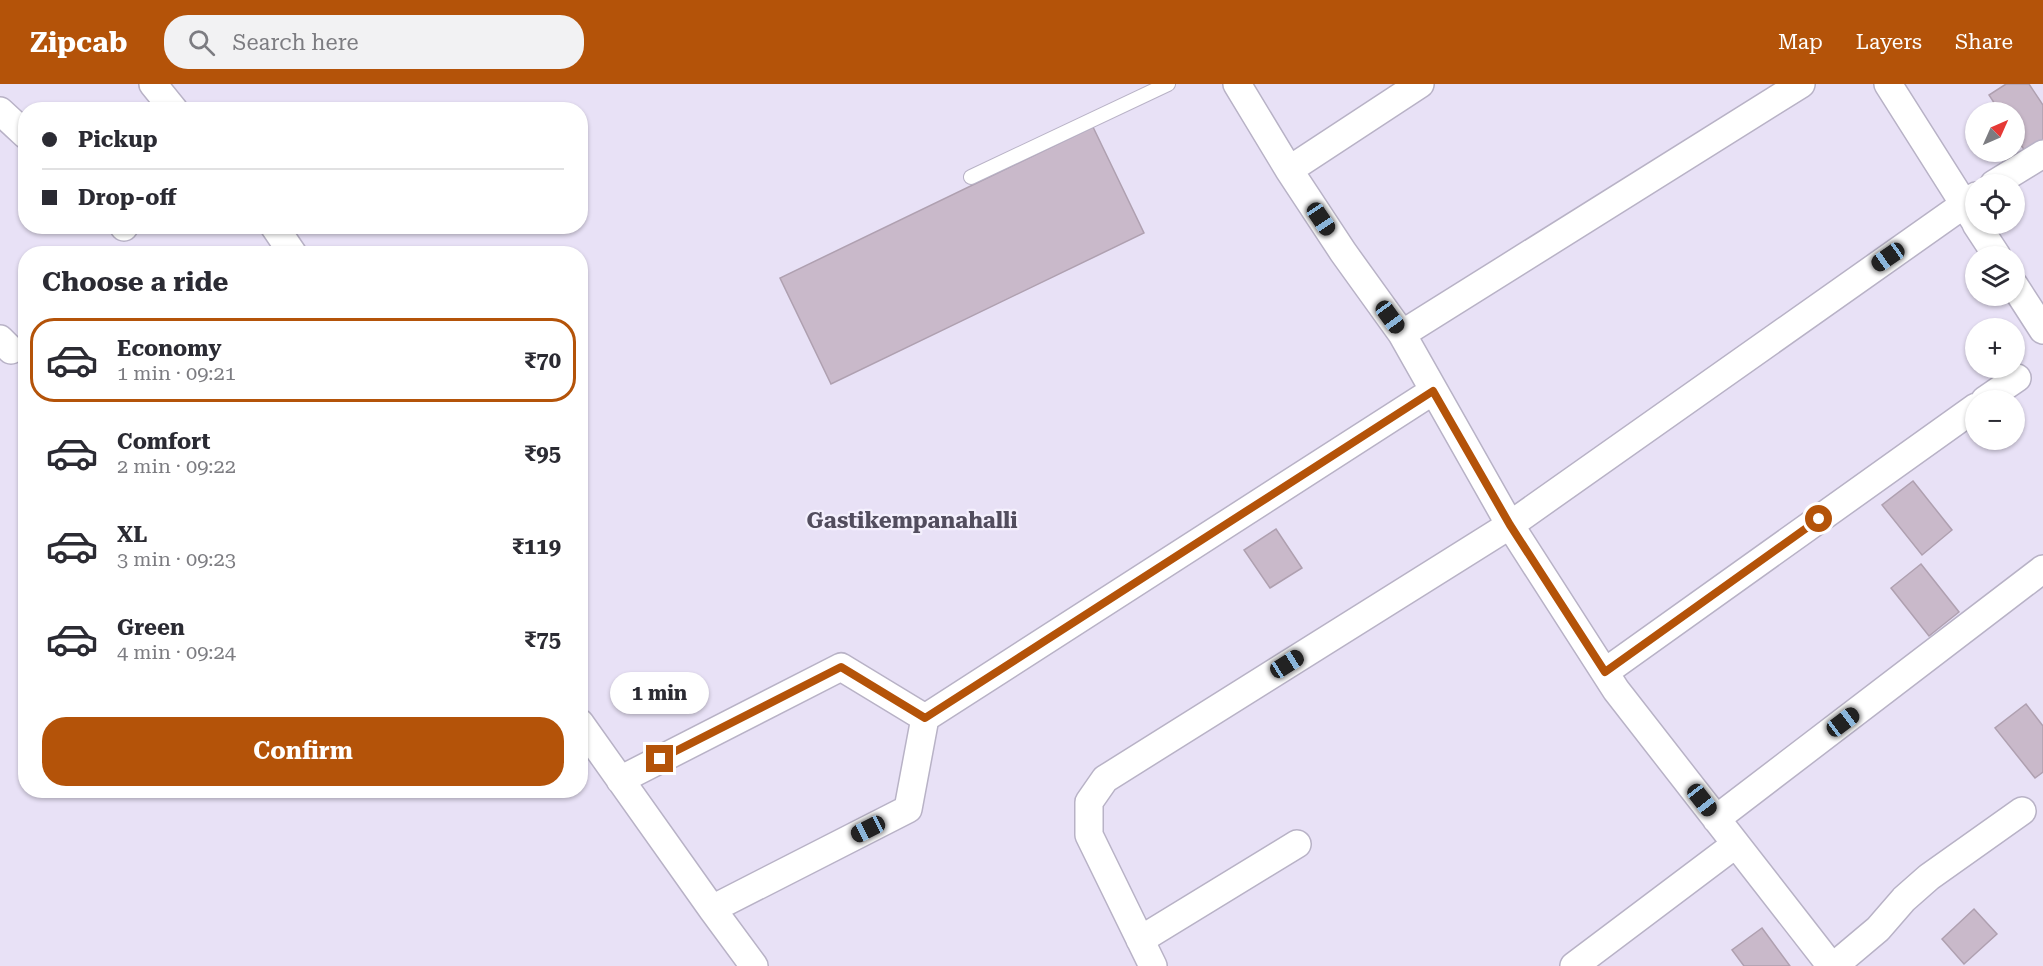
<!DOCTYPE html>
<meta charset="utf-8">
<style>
:root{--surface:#fff;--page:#f2f2f3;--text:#2b2b33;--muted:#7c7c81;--line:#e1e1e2;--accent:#b45309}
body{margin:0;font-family:"Roboto Serif",serif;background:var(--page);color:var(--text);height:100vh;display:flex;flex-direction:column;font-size:22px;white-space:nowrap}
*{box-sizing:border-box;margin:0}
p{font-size:20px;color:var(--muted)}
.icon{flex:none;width:33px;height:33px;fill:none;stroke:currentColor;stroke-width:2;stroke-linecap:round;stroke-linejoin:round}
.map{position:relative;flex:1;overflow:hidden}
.sheet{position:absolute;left:18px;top:162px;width:570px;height:552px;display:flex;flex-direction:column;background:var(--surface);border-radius:24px;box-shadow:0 2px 4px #0004}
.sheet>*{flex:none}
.guide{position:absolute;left:18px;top:18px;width:570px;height:132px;border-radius:24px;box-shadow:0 2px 4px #0004;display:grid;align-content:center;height:132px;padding:0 24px;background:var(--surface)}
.needle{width:39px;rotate:45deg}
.tools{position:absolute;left:1965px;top:18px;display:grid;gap:12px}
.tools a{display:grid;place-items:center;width:60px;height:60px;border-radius:50%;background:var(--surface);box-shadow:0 2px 4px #0004;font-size:30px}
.end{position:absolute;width:27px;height:27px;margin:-14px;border:8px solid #b45309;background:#fff;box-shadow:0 0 0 3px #fff}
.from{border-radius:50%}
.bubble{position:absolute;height:42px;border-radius:21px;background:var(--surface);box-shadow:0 2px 4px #0004;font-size:20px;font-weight:700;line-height:42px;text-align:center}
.car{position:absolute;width:18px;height:36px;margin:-18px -9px;border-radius:8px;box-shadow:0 0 4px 2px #0007;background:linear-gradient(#222 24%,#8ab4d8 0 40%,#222 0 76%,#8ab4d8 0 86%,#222 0)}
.guide b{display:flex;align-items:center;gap:21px;height:57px;font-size:22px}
.guide b+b{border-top:2px solid var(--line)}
.guide i{width:15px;height:15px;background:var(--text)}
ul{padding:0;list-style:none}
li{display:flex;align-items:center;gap:18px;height:84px;margin:0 12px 9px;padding:0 12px;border:3px solid transparent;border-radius:24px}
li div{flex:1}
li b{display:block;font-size:22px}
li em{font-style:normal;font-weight:700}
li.current{border-color:var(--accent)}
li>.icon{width:54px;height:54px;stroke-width:1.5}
h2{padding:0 24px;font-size:27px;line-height:72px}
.action{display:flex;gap:12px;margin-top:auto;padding:12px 24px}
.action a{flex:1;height:69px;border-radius:24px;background:var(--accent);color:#fff;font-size:24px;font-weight:700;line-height:69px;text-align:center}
header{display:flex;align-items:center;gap:36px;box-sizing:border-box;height:84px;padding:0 30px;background:var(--accent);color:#fff}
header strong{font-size:28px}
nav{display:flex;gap:33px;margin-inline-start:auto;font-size:21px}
.search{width:420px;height:54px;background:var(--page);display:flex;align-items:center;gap:15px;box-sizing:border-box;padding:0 21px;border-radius:24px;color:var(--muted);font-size:22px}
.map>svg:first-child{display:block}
</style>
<header>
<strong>Zipcab</strong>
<div class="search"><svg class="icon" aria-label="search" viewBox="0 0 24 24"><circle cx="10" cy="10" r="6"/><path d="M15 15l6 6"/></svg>Search here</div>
<nav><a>Map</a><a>Layers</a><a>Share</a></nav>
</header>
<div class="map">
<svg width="2043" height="882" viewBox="0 0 2043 882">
<rect width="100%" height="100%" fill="#e8e1f6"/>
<path fill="#c9b9ca" stroke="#afa0b0" stroke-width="1.5" d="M 2006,0 L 2029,0 L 2043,21 L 2043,56 L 2025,67 L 2014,51 L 2014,28 L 2000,28 L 1989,11 Z
M 1093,43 L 1144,149 L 831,300 L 780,194 Z
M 1913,397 L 1952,446 L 1922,471 L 1882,421 Z
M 1276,445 L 1302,484 L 1270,504 L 1244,466 Z
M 1921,480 L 1959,528 L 1929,552 L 1891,504 Z
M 2026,620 L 2043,642 L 2043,688 L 2035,694 L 1995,644 Z
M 1974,825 L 1997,850 L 1964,880 L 1942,855 Z
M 1762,844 L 1790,882 L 1744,882 L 1732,866 Z"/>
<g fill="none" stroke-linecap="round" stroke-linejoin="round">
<g stroke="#b8b2c6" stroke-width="16">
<path id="service" d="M 971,93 L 1168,0"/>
</g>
<g stroke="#b8b2c6" stroke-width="30">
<path id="minor" d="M 153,0 L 174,26
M 1237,0 L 1289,86 L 1343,168 L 1402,250 L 1510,441 L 1976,112
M 1888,0 L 1976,139
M 0,27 L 26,51
M 1289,86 L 1420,0
M 1994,100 L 2043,70
M 1976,140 L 1997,172
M 124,142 L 124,143
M 274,142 L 293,170
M 2014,201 L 2043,246
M 1402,250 L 1801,0
M 0,255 L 11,266
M 1985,316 L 2017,294
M 1605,588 L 1976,323
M 580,639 L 712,825
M 620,696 L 841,583 L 925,634
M 1716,735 L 2043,485
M 1140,856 L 1297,760
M 754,882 L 712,825 L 908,725 L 925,634 L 1433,307
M 1153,882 L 1089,751 L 1089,718 L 1105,695 L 1510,441 L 1616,606 L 1831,882
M 1574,882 L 1736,760
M 1834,882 L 1878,845 L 1904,815 L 1929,793 L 2022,727"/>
</g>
<use href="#service" stroke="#fff" stroke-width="14"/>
<use href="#minor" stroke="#fff" stroke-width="27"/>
</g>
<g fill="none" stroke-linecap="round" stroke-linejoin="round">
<path stroke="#b45309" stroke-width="8" d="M 660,675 L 841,583 L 925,634 L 1433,307 L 1510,441 L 1605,588 L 1819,435"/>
</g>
<g text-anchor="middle" stroke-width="4.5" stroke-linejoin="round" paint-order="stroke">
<g font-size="22" font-weight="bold" fill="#524d5e" stroke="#f4f0fd">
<text x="912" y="444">Gastikempanahalli</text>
</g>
</g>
</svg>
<div class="tools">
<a><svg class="needle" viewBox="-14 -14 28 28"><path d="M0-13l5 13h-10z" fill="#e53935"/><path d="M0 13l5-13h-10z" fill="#7c7c81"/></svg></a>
<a><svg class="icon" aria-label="locate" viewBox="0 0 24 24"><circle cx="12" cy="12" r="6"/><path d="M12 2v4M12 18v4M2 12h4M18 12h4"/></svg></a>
<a><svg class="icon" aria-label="layers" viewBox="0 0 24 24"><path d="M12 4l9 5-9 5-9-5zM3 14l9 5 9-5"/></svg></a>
<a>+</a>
<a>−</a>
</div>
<i class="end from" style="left:1819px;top:435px"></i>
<i class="end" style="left:660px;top:675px"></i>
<div class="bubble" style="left:610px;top:588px;width:99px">1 min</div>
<i class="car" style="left:1321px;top:135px;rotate:146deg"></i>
<i class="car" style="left:1888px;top:173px;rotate:235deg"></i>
<i class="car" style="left:1390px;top:233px;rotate:144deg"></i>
<i class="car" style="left:1287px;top:580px;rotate:58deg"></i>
<i class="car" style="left:1843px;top:638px;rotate:53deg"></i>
<i class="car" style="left:1702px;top:716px;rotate:142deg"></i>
<i class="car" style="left:868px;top:745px;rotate:243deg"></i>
<div class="guide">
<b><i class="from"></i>Pickup</b>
<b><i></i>Drop-off</b>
</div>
<section class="sheet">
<h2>Choose a ride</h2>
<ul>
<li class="current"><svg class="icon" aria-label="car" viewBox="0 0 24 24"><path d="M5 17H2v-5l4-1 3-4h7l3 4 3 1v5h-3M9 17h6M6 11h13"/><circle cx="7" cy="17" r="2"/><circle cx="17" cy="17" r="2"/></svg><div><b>Economy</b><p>1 min · 09:21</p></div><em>₹70</em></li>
<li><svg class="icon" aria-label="car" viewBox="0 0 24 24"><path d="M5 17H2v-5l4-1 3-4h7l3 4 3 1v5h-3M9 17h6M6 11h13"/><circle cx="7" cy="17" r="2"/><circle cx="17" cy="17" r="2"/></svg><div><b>Comfort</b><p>2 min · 09:22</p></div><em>₹95</em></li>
<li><svg class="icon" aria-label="car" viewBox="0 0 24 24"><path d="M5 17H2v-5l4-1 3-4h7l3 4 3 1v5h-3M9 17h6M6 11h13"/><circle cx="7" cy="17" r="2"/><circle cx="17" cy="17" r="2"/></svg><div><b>XL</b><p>3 min · 09:23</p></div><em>₹119</em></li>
<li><svg class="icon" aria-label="car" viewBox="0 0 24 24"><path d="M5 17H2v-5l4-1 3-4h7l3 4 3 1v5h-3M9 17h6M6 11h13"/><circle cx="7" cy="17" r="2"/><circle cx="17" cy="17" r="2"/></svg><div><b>Green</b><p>4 min · 09:24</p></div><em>₹75</em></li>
</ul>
<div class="action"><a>Confirm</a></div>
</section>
</div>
